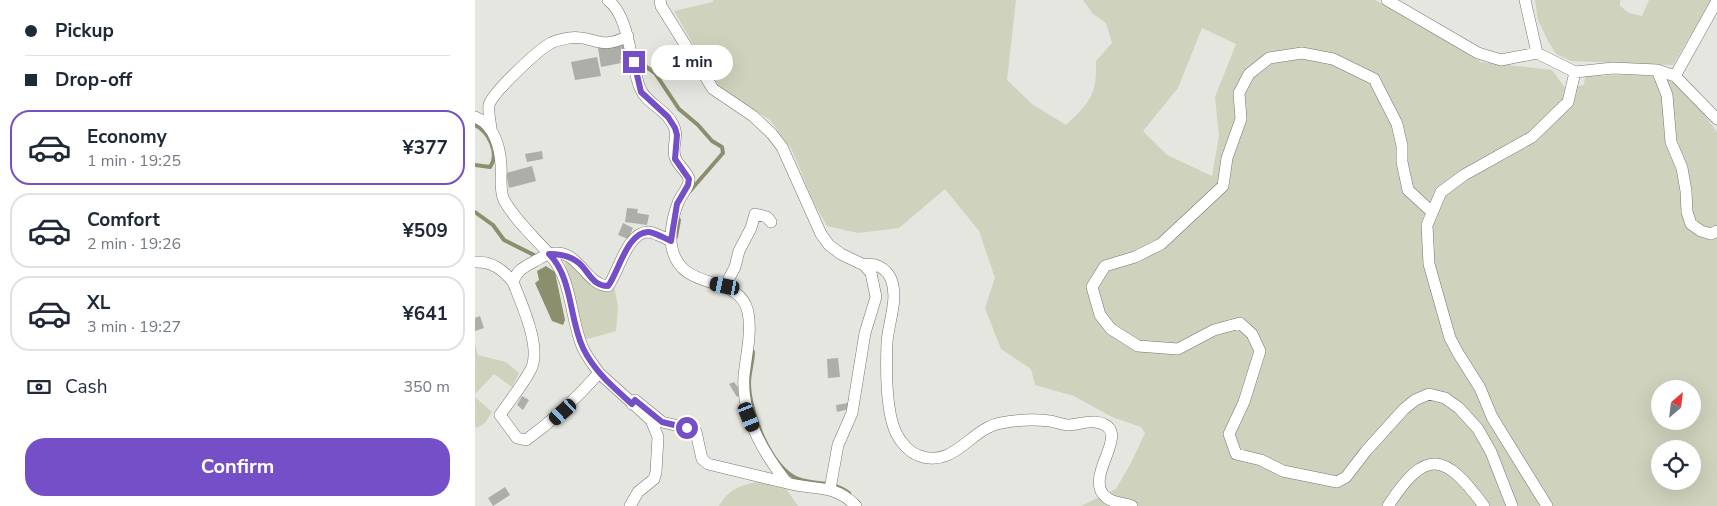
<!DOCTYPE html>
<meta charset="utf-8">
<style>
:root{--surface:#fff;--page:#f6f6f7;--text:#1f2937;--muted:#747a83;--line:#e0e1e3;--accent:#744fc8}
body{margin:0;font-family:"Nunito Sans",sans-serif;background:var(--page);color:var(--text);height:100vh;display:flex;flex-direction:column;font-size:19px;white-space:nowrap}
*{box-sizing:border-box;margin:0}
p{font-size:16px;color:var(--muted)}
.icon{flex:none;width:28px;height:28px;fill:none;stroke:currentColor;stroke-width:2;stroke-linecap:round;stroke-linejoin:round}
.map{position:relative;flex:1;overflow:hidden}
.side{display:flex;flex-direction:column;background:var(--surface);width:475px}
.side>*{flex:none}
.hud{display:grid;align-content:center;height:110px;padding:0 25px;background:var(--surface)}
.needle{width:32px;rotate:28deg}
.controls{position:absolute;left:1176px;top:380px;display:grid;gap:10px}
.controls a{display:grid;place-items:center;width:50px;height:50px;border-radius:50%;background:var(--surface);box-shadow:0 5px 20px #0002;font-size:25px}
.end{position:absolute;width:22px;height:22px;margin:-11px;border:6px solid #744fc8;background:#fff;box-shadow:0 0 0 2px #fff}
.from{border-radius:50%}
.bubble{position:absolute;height:35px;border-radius:18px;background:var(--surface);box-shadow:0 5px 20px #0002;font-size:16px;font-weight:700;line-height:35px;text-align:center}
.car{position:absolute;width:15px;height:30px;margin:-15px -8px;border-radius:6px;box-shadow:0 0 4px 1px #0007;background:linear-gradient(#222 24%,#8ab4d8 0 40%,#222 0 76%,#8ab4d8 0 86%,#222 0)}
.hud b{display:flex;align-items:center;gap:18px;height:48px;font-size:19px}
.hud b+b{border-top:1px solid var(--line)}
.hud i{width:12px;height:12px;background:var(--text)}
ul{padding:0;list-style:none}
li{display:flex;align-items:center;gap:15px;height:75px;margin:0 10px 8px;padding:0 15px;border:2px solid var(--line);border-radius:20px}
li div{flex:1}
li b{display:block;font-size:19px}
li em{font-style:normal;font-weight:700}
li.selected{border-color:var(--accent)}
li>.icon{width:45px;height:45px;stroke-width:1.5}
.pay{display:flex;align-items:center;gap:12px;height:55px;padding:0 25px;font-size:19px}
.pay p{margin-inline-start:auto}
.primary-button{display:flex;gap:10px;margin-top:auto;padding:10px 25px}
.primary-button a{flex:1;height:58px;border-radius:20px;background:var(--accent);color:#fff;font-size:20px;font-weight:700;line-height:58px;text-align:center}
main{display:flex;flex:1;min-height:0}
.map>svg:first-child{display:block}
</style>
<main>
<section class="side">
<div class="hud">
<b><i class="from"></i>Pickup</b>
<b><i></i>Drop-off</b>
</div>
<ul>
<li class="selected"><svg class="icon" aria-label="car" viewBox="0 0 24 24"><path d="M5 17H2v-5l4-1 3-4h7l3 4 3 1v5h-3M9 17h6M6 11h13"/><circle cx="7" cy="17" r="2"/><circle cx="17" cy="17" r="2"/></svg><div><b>Economy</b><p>1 min · 19:25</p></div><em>¥377</em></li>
<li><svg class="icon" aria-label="car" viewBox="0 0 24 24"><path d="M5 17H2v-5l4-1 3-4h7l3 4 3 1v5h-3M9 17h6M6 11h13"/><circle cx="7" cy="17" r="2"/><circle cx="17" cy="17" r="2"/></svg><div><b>Comfort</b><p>2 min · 19:26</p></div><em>¥509</em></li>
<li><svg class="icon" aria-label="car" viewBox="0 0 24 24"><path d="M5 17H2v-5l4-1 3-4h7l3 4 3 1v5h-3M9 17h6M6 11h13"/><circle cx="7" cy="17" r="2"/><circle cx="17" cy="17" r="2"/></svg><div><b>XL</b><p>3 min · 19:27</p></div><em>¥641</em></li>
</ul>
<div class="pay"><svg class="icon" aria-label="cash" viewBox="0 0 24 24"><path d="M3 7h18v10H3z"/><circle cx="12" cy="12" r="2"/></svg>Cash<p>350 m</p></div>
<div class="primary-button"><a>Confirm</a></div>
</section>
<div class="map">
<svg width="1242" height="506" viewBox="0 0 1242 506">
<rect width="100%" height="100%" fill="#e5e6df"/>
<path fill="#cfd2bc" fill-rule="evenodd" d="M 238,0 L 541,0 L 532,80 L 557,104 L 591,125 C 615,102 622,95 621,61 L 637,43 L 631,23 L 618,14 L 608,0 L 900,0 L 936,19 L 1006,62 L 1077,70 L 1090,88 L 1109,85 L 1110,76 C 1137,76 1170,71 1195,81 C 1212,87 1231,118 1242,132 L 1242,506 L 606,506 L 641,489 L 657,461 L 670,433 L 666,427 L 637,417 L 599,396 L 560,385 L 556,369 L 526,349 L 510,308 L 520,278 L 504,231 L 470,189 L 424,228 L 383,233 L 352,226 L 338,201 L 317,150 L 295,120 L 243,87 L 199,11 L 238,2 ZM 727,28 L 761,44 L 740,97 L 744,136 L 737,176 L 692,155 L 668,131 L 703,88 ZM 1185,389 L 1218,389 L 1218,421 L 1185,421 ZM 1185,449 L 1218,449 L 1218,481 L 1185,481 Z
M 1060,0 L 1145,0 L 1145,6 L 1154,13 L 1167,16 L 1174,0 L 1236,0 L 1198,65 L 1096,61 L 1081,54 L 1073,41 L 1063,20 Z
M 90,260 L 127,288 L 136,291 L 139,286 L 143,306 L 141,331 L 109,340 L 93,280 Z
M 0,344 L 3,355 L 31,362 L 44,373 L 37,387 L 19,374 L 0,394 Z
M 0,397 L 17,412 L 10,423 L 2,428 L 0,426 Z
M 282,482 L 311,489 L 323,506 L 244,506 C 254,489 264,486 282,482 Z"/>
<path fill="#8b8f6e" d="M 71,266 L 80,272 L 90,320 L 88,325 L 77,321 L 60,283 L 64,280 L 62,271 Z"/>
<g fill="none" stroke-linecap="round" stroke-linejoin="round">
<path stroke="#8b8f6e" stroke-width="4" d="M 162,56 L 163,61 L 180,73 L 204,109 L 223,125 L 237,141 L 247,147 L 248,153 L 215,191
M 0,125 C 13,131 25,153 15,167 L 0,165
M 0,212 L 18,225 L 29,240 L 59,255
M 201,237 L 204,220
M 278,352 C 278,362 274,372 274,383 C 274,411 295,467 323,479 C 342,486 355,479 374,493"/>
</g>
<path fill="#adaea7" d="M 151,43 L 154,59 L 145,60 L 146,63 L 126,67 L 123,48 Z
M 122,57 L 126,76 L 100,80 L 96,62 Z
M 67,151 L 68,159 L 52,162 L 50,154 Z
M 57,166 L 61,181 L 34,188 L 31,173 Z
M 152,208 L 163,209 L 162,213 L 174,215 L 172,225 L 150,222 Z
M 148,223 L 158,228 L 153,239 L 143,235 Z
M 5,316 L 9,328 L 0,331 L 0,318 Z
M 363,358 L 365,377 L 353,378 L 352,359 Z
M 259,382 L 268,394 L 262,397 L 254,384 Z
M 47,396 L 54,400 L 48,410 L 42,405 Z
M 373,403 L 374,409 L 362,412 L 361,405 Z
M 30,487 L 35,495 L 18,506 L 13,498 Z"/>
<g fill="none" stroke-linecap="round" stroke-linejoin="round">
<g stroke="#757670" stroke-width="12">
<path id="minor" d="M 133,0 C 155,17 155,64 165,88 C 170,102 188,108 196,121 C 206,136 196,143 200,157 C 202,165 212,171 214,179 C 215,187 205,196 203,203 C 198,215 194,236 197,248 C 207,294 264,272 273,312 C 277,333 271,356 269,376 C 266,416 288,453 312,483 C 340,491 359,483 381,506
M 185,0 L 186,6 L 238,89 L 278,116 L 297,134 L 307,147 L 346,234 L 354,245 L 366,254 L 389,265 L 396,273 L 401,297 L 390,333 L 377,413 L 363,445 L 355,489
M 912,0 L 1003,53 L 1026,60 L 1062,53 L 1100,72 L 1138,68 L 1182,70 L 1200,76 L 1242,119
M 1050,0 L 1062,53
M 1182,70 L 1192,95 L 1196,142 L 1207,168 L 1211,191 L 1212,212 L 1216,224 L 1226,231 L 1236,234 L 1242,231
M 1200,76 L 1242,1
M 0,117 C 19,124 25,147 26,165 C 27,177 24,189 29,200 C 40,220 59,237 74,254 C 97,277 95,317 107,346 C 111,356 118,364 124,373 C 101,399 79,420 51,440 L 42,438 L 25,415 C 35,400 48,385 56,369 C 67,347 46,303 38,282 C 43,269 48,268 60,261 C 64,259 70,255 74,254 C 103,246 110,285 133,286 C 143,274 152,231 174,232 C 181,233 189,238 196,241
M 16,128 C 15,121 13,111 14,105 C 17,93 64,49 76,43 C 81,40 88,39 94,38 C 119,34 123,52 153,36
M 957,212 L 933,190 L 927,162 L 927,146 L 922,124 L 899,79 L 858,59 L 827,53 L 794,58 L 774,74 L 764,93 L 766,119 L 752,158 L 748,186 L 686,244 L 660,257 L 630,266 L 617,287 L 625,315 L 636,329 L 663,346 L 703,349 L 739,330 L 765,323 L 777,334 L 785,351 L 769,402 L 754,434 L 761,454 L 786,460 L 808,471 L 862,482 L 871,477 L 891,451 L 929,409 L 940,400 L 954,394 L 970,398 L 984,408 L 1003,429 L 1016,452 L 1037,506
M 0,262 C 17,261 28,270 38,282
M 389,265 C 400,262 411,268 416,279 C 424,299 413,323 412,343 C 411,368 411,411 421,433 C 426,443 435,453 445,456 C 480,468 496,428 526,423 C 541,420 559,419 575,421 C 581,422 587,425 593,425 C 602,425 611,421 620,422 C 664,428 604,477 632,498 C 638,503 650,503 657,506
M 250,286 L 260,267 L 264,251 L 276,228 L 280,214 L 292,217 L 296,222
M 124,373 L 176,420 L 183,437 L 181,472 L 179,479 L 163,492 L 155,506
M 157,404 L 160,400 L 187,422 L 212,428 L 221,432 L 227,459 L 233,464 L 312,483
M 913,506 C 951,447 970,453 1009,506
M 1072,506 L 1017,417 L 1005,388 L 983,353 L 975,338 L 954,264 L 952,225 L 966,192 L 989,175 L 1057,137 L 1093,102 L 1100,72"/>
</g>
<use href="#minor" stroke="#fff" stroke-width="11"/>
</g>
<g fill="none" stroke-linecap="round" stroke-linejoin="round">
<path stroke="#744fc8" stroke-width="6" d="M 159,62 L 166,92 L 193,117 L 200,128 L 202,135 L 200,159 L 214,179 L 213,185 L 202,204 L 196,241 C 189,238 181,233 174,232 C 152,231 143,274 133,286 C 119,286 115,275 107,266 C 98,256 86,254 74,254 C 98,278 94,319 108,348 C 119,371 138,387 157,404 L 160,400 L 187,422 L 212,428"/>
</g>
</svg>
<div class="controls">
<a><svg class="needle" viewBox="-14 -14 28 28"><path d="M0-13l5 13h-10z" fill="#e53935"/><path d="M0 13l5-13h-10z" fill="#747a83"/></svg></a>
<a><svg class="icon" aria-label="locate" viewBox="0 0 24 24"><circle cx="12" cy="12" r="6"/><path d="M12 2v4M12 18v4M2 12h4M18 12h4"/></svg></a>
</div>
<i class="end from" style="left:212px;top:428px"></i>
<i class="end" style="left:159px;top:62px"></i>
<div class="bubble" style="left:176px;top:45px;width:82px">1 min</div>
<i class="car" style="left:250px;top:286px;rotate:282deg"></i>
<i class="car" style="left:88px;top:412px;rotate:228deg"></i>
<i class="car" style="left:274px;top:417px;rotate:158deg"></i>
</div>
</main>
